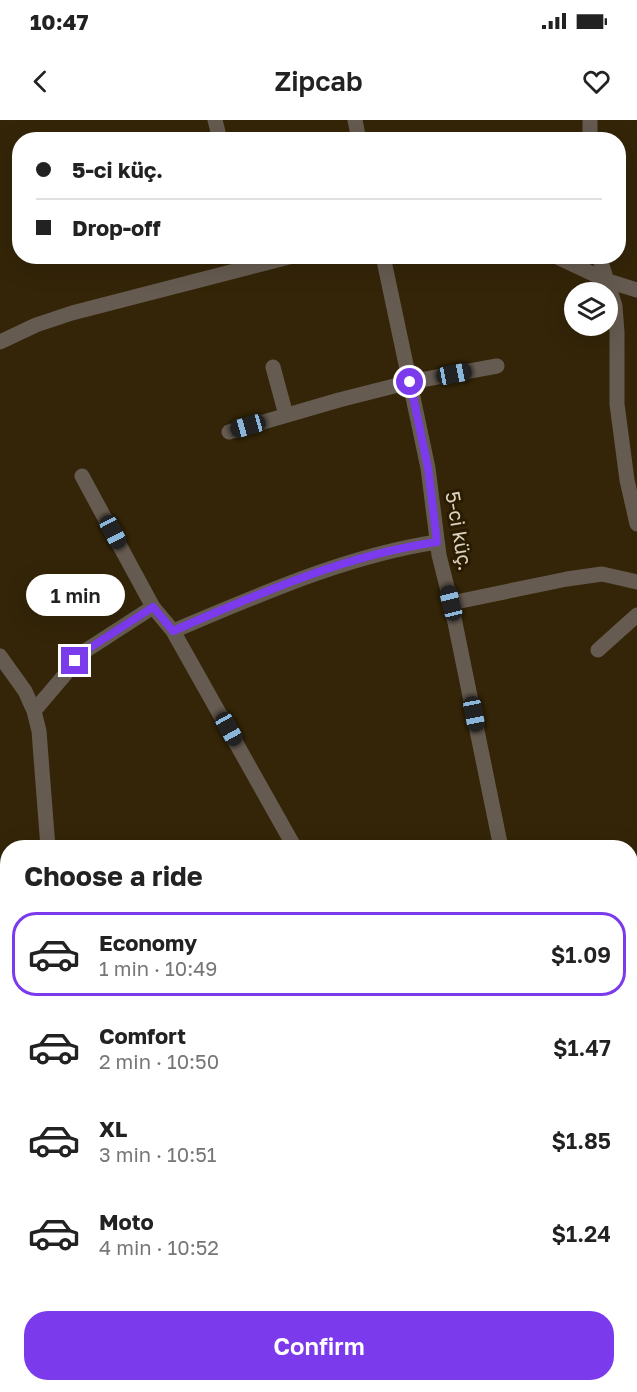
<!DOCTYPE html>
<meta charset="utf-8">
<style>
:root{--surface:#fff;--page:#f2f2f2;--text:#222;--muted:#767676;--line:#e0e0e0;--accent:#7c3aed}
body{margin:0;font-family:"Golos Text",sans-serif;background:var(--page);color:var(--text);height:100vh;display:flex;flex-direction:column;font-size:22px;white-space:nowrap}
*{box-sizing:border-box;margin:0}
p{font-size:20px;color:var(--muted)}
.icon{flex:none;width:33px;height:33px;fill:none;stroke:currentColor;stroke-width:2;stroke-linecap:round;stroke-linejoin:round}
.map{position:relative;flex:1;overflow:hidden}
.drawer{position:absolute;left:0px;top:720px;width:638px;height:552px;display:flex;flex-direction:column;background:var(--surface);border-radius:24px 24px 0 0;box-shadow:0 6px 24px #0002}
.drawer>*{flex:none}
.banner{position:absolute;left:12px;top:12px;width:614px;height:132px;border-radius:24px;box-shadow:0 6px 24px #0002;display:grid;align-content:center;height:132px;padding:0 24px;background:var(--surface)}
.tools{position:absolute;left:564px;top:162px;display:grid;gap:12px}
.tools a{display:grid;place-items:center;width:54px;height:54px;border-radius:50%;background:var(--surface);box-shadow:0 6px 24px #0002;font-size:30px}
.end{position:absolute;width:27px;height:27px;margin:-14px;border:8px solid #7c3aed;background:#fff;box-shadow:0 0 0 3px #fff}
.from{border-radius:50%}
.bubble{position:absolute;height:42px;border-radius:21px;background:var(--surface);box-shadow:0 6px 24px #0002;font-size:20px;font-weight:600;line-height:42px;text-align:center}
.car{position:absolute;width:18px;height:36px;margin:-18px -9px;border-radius:8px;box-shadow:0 0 4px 2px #0007;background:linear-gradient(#222 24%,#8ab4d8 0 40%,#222 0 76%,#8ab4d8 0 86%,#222 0)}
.banner b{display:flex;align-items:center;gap:21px;height:57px;font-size:22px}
.banner b+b{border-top:2px solid var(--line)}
.banner i{width:15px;height:15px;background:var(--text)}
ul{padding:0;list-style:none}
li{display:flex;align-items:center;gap:18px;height:84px;margin:0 12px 9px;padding:0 12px;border:3px solid transparent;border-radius:24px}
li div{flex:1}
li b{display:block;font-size:22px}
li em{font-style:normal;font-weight:600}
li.selected{border-color:var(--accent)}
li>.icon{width:54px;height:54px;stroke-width:1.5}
h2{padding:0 24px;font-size:27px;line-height:72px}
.action{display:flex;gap:12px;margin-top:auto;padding:12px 24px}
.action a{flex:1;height:69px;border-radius:24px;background:var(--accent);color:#fff;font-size:24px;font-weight:600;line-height:69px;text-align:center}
.status{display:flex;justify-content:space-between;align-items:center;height:42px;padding:0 30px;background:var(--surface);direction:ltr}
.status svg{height:16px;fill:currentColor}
header{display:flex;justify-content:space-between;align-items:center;height:78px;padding:0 24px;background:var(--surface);font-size:27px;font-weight:600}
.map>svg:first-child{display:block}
</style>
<div class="status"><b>10:47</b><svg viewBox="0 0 49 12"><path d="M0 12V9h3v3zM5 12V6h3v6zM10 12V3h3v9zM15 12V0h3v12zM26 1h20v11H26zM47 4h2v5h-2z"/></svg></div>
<header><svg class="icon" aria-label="back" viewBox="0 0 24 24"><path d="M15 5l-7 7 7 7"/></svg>Zipcab<svg class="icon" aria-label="heart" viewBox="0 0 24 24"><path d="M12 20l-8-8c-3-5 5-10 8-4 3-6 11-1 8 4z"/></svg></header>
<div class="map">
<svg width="637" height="1272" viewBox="0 0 637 1272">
<rect width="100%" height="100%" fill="#342508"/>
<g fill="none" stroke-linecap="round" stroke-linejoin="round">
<path stroke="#665b50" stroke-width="15" d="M 215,0 L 220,20
M 355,0 L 359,20
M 590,0 L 590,20
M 383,136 L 428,348 L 439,435 L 451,483 L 501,728
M 555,136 L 608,161 L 637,170
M 599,136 L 615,186 L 617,212 L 617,284 L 627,360 L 637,404
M 0,222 L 36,205 L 72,193 L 293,136
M 273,247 L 286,295
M 229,312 L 339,280 L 410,262 L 497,246
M 82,356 L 153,487 L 173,511 L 295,728
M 451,483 L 567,459 L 602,454 L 637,462
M 173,511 C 259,475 345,436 437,422
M 598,530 L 637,495
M 0,536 L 25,571 L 34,591 L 39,611 L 48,728
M 34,591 L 85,531 L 153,487
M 0,759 L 8,757
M 632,818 L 637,817
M 0,893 L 8,891
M 0,1135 L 8,1132
M 630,1137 L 637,1132
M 0,1189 L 8,1186
M 630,1254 L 637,1263
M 255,1264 L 259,1272
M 429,1264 L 437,1272
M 0,1269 L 2,1272
M 220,1272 L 242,1264"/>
</g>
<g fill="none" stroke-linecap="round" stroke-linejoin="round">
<path stroke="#7c3aed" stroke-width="8" d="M 75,541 L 85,531 L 153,487 L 173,511 C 258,474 345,435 437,422 L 428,348 L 410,262"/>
</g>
<g text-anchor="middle" stroke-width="6" stroke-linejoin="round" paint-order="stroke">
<g font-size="20" fill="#dcd3c3" stroke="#2a1c00">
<text transform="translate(459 411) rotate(80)" y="7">5-ci küç.</text>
</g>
</g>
</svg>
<div class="tools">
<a><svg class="icon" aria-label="layers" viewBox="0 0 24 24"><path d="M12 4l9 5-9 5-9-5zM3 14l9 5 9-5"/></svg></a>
</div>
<i class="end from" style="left:410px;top:262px"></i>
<i class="end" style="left:75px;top:541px"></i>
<div class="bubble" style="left:26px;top:454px;width:99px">1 min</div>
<i class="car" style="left:454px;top:254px;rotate:79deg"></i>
<i class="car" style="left:248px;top:306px;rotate:254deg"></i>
<i class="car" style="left:113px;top:412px;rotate:152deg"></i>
<i class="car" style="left:451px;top:483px;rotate:346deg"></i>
<i class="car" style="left:474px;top:594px;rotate:169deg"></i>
<i class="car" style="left:229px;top:609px;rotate:151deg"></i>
<div class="banner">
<b><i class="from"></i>5-ci küç.</b>
<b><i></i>Drop-off</b>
</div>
<section class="drawer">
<h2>Choose a ride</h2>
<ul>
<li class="selected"><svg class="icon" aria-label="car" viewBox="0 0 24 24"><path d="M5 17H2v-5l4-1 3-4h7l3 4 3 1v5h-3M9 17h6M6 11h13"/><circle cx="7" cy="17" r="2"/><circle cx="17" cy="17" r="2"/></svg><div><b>Economy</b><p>1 min · 10:49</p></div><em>$1.09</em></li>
<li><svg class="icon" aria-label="car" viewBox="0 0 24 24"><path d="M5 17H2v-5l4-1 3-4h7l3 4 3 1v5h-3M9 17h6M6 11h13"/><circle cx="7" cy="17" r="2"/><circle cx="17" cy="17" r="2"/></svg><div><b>Comfort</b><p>2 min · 10:50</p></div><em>$1.47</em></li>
<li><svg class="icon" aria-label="car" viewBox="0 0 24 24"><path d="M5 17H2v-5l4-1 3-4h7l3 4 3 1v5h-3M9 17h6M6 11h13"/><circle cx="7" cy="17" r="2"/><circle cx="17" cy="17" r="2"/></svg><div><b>XL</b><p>3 min · 10:51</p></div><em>$1.85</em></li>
<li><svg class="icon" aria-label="car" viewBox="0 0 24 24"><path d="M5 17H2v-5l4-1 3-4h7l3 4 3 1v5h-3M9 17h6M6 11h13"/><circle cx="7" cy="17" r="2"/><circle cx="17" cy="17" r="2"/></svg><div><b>Moto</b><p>4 min · 10:52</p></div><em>$1.24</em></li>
</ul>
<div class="action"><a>Confirm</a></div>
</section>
</div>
